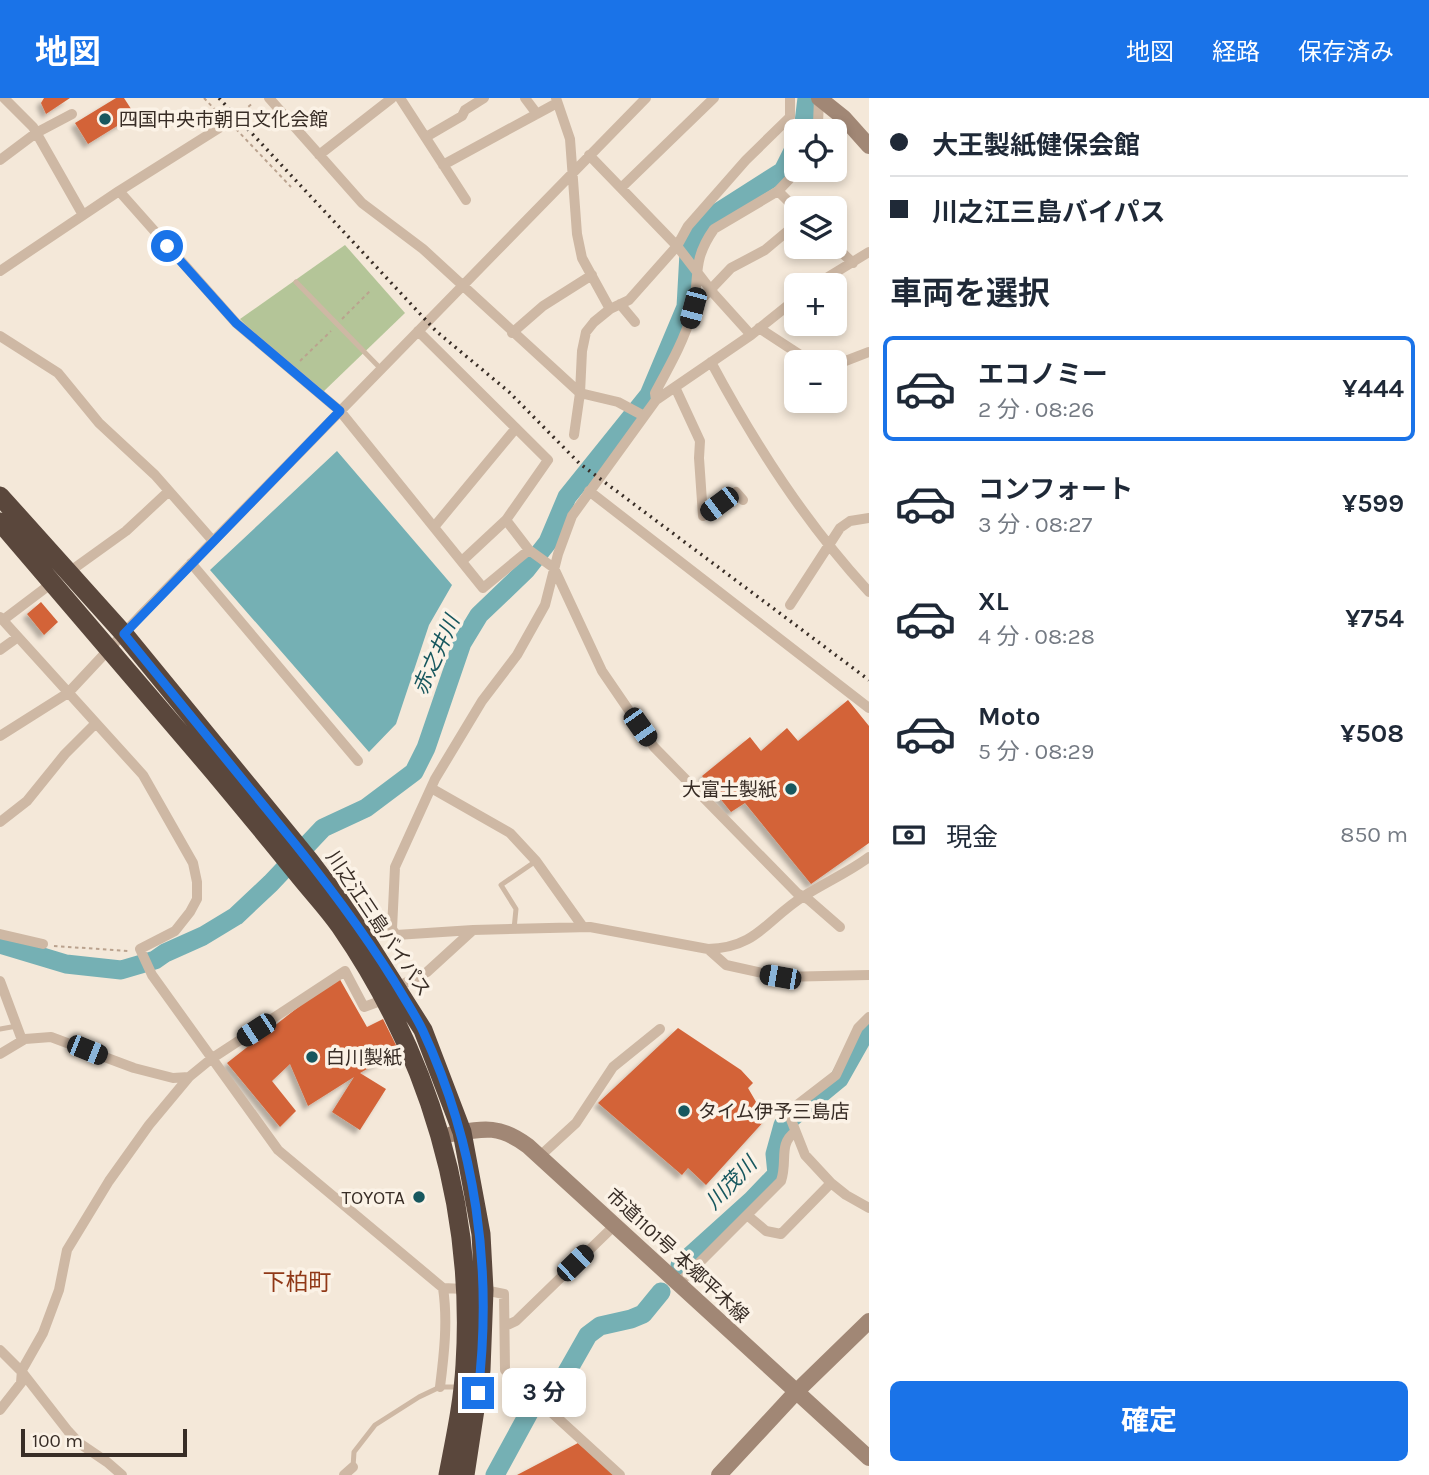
<!DOCTYPE html>
<html lang="ja">
<meta charset="utf-8">
<style>
:root{--surface:#fff;--page:#f6f6f7;--text:#1f2937;--muted:#747a83;--line:#e0e1e3;--accent:#1a73e8}
body{margin:0;font-family:Karla,"Noto Sans JP",sans-serif;background:var(--page);color:var(--text);height:100vh;display:flex;flex-direction:column;font-size:26px;white-space:nowrap}
*{box-sizing:border-box;margin:0}
p{font-size:23px;color:var(--muted)}
.icon{flex:none;width:38px;height:38px;fill:none;stroke:currentColor;stroke-width:2;stroke-linecap:round;stroke-linejoin:round}
.map{position:relative;flex:1;overflow:hidden}
.details{display:flex;flex-direction:column;background:var(--surface);width:560px}
.details>*{flex:none}
.banner{display:grid;align-content:center;height:154px;padding:0 21px;background:var(--surface)}
.controls{position:absolute;left:784px;top:21px;display:grid;gap:14px}
.controls a{display:grid;place-items:center;width:63px;height:63px;border-radius:10px;background:var(--surface);box-shadow:0 4px 10px #0003;font-size:35px}
.scale{position:absolute;left:21px;bottom:18px;width:166px;box-sizing:border-box;padding-left:7px;border:4px solid #382d26;border-top:0;font-size:19px;line-height:24px;white-space:nowrap;color:#382d26;-webkit-text-stroke:5px #fbf2e6;paint-order:stroke}
.end{position:absolute;width:32px;height:32px;margin:-16px;border:9px solid #1a73e8;background:#fff;box-shadow:0 0 0 4px #fff}
.from{border-radius:50%}
.bubble{position:absolute;height:49px;border-radius:10px;background:var(--surface);box-shadow:0 4px 10px #0003;font-size:23px;font-weight:700;line-height:49px;text-align:center}
.car{position:absolute;width:21px;height:42px;margin:-21px -10px;border-radius:9px;box-shadow:0 0 5px 2px #0007;background:linear-gradient(#222 24%,#8ab4d8 0 40%,#222 0 76%,#8ab4d8 0 86%,#222 0)}
.banner b{display:flex;align-items:center;gap:24px;height:66px;font-size:26px}
.banner b+b{border-top:2px solid var(--line)}
.banner i{width:18px;height:18px;background:var(--text)}
ul{padding:0;list-style:none}
li{display:flex;align-items:center;gap:21px;height:105px;margin:0 14px 10px;padding:0 7px;border:4px solid transparent;border-radius:10px}
li div{flex:1}
li b{display:block;font-size:26px}
li em{font-style:normal;font-weight:700}
li.on{border-color:var(--accent)}
li>.icon{width:63px;height:63px;stroke-width:1.5}
h2{padding:0 21px;font-size:32px;line-height:84px}
.pay{display:flex;align-items:center;gap:18px;height:77px;padding:0 21px;font-size:26px}
.pay p{margin-inline-start:auto}
.action{display:flex;gap:14px;margin-top:auto;padding:14px 21px}
.action a{flex:1;height:80px;border-radius:10px;background:var(--accent);color:#fff;font-size:28px;font-weight:700;line-height:80px;text-align:center}
header{display:flex;align-items:center;gap:42px;box-sizing:border-box;height:98px;padding:0 35px;background:var(--accent);color:#fff}
header strong{font-size:33px}
nav{display:flex;gap:38px;margin-inline-start:auto;font-size:24px}
main{display:flex;flex:1;min-height:0}
.map>svg:first-child{display:block}
</style>
<header>
<strong>地図</strong>
<nav><a>地図</a><a>経路</a><a>保存済み</a></nav>
</header>
<main>
<div class="map">
<svg width="869" height="1377" viewBox="0 0 869 1377">
<defs>
<filter id="shadow"><feDropShadow dx="-4.5" dy="4.5" stdDeviation="2" flood-color="#0004"/></filter>
</defs>
<rect width="100%" height="100%" fill="#f4e8d9"/>
<path fill="#b4c598" d="M 345,147 L 405,215 L 323,294 L 254,236 L 240,221 Z"/>
<path fill="#75b0b4" d="M 337,353 L 452,487 L 429,527 L 396,626 L 369,654 L 210,472 Z"/>
<g fill="none" stroke-linecap="round" stroke-linejoin="round">
<path stroke="#75b0b4" stroke-width="19" d="M 803,33 L 807,0
M 0,846 L 66,866 L 121,872 L 155,862 L 165,855 L 203,838 L 236,818 L 271,785 L 323,730 L 366,710 L 414,674 L 426,650 L 462,545 L 479,517 L 526,472 L 548,444 L 567,399 L 649,297 L 686,209 L 689,155 L 699,133 L 717,115 L 783,73 L 796,47
M 680,1167 L 752,1102 L 777,1076 L 775,1056 L 783,1027 L 839,981 L 869,928
M 495,1377 L 531,1311 L 551,1295 L 563,1281 L 588,1237 L 600,1228 L 631,1221 L 643,1216 L 661,1194"/>
</g>
<path fill="#d36339" filter="url(#shadow)" d="M 44,0 L 70,0 L 46,16 L 41,5 Z
M 116,0 L 124,0 L 135,17 L 88,46 L 75,25 Z
M 41,504 L 58,524 L 44,537 L 27,516 Z
M 848,602 L 869,628 L 869,745 L 811,786 L 745,705 L 731,714 L 702,678 L 750,639 L 761,653 L 787,630 L 798,643 Z
M 338,878 L 367,929 L 383,921 L 399,953 L 360,975 L 386,991 L 360,1032 L 332,1014 L 354,979 L 308,1008 L 290,966 L 272,983 L 296,1013 L 280,1029 L 227,965 Z
M 678,930 L 741,972 L 753,985 L 748,990 L 766,1021 L 706,1087 L 688,1070 L 682,1077 L 598,1005 Z
M 578,1345 L 615,1377 L 517,1377 Z"/>
<g fill="none" stroke-linecap="round" stroke-linejoin="round">
<path stroke="#baa28e" stroke-width="2" stroke-dasharray="3.5 3.5" stroke-linecap="butt" d="M 204,0 L 220,17
M 236,31 L 291,89
M 342,221 L 371,192
M 300,263 L 331,233
M 54,848 L 129,853"/>
<path stroke="#ceb8a4" stroke-width="5" d="M 296,184 L 381,271
M 514,831 L 516,811 L 501,787 L 536,763
M 0,931 L 17,928
M 353,1369 L 354,1354 L 375,1327 L 419,1299 L 440,1289 L 460,1289"/>
<path stroke="#ceb8a4" stroke-width="10" d="M 4,0 L 33,29 L 83,117
M 269,0 L 362,105 L 423,151 L 580,295 L 618,304 L 644,318
M 400,0 L 466,102
M 525,0 L 537,16
M 556,0 L 570,41 L 577,136 L 582,160 L 610,211
M 815,33 L 818,26 L 819,0
M 426,39 L 462,18 L 465,12 L 484,0
M 319,57 L 392,0
M 589,57 L 677,148 L 714,196 L 751,237
M 0,62 L 36,35 L 72,16
M 443,67 L 557,5
M 621,90 L 714,0
M 119,93 L 236,225 L 340,313 L 483,490 L 529,452 L 554,470 L 602,573 L 654,649 L 797,795 L 809,802 L 840,829
M 778,93 L 796,111
M 835,148 L 853,165
M 0,173 L 119,93 L 227,25
M 815,187 L 869,154
M 620,206 L 635,224
M 693,210 L 731,170 L 765,152 L 796,126
M 759,230 L 811,264
M 418,233 L 548,362 L 506,422 L 462,463
M 512,235 L 543,208 L 592,177
M 0,238 L 58,275 L 99,325 L 155,377 L 213,443
M 711,264 C 756,348 805,424 869,494
M 835,267 L 869,254
M 675,289 L 700,343 L 699,360 L 703,418 L 736,394 L 743,402
M 656,302 L 655,295 C 669,269 684,243 692,215 C 701,180 690,165 714,131 L 778,93 L 798,72
M 574,337 L 580,295 L 582,253 L 586,234 L 594,224 L 610,211 L 629,202 L 677,148 L 688,128 L 746,62 L 790,19 L 790,0
M 589,393 L 869,610
M 506,422 L 529,452
M 434,429 L 516,330
M 191,465 L 358,663
M 69,474 L 126,433 L 169,393
M 790,507 L 840,430 L 850,423 L 869,420
M 0,519 L 143,677 L 193,765 L 197,784 L 197,801 L 190,814 L 175,833 L 140,851 L 152,877 L 278,1052 L 443,1190 L 484,1192 L 504,1196 L 505,1272 L 620,1377
M 3,522 L 52,485
M 0,552 L 18,539
M 0,638 L 68,595 L 140,518 L 646,0
M 431,690 L 510,735 L 536,763 L 583,829
M 0,724 L 27,703 L 65,656 L 95,626
M 473,832 L 396,837 L 392,831 L 395,769 L 435,681 L 482,603 L 517,557 L 545,507 L 558,456 L 572,418 L 656,302 L 751,237 L 796,201
M 0,836 L 43,846
M 708,851 L 726,867 L 780,879 L 869,877
M 0,883 L 22,942
M 0,956 L 25,941 L 51,939 L 134,970 L 173,980 L 189,979
M 540,1058 L 576,1025 L 613,969 L 660,931
M 831,1085 L 805,1057 L 788,1014 L 836,977 L 858,930 L 869,919
M 747,1117 L 766,1133 L 781,1136 L 831,1085 L 846,1097 L 869,1110
M 678,1186 L 781,1083 C 788,1063 778,1046 795,1034
M 505,1228 L 516,1223 L 615,1127
M 0,1252 L 22,1274 L 68,1333 L 79,1345 L 107,1364 L 122,1377
M 440,1289 C 444,1257 448,1223 443,1190
M 0,1312 L 21,1285 L 22,1272 L 43,1235 L 59,1192 L 67,1152 L 109,1083 L 149,1027 L 189,979 L 211,961 L 345,873 L 364,909 L 386,901 L 397,889 L 427,874 L 473,832 L 590,829 L 708,851 C 757,850 767,821 804,798 C 826,784 849,774 869,759
M 344,1377 L 353,1369"/>
<path stroke="#a18775" stroke-width="16" d="M 819,0 L 844,20 L 869,48
M 452,1036 C 485,1030 500,1027 528,1048 L 869,1360
M 719,1377 L 796,1294 L 869,1223"/>
<path stroke="#5a473c" stroke-width="19" d="M 0,398 L 124,536 L 309,762 L 349,815 L 423,932 L 462,1034 L 481,1136 L 484,1192 L 481,1272 L 465,1377
M 0,424 C 71,507 142,590 213,673 C 243,709 272,744 301,780 C 314,796 328,811 340,828 C 429,957 475,1110 465,1267 C 463,1304 455,1341 448,1377"/>
<path stroke="#382d26" stroke-width="3.5" stroke-dasharray="2 5" stroke-linecap="butt" d="M 219,0 L 436,233 L 509,294 L 579,365 L 869,582"/>
<path stroke="#baa28e" stroke-width="2" stroke-dasharray="3.5 3.5" stroke-linecap="butt" d="M 232,22 L 253,5"/>
</g>
<g fill="none" stroke-linecap="round" stroke-linejoin="round">
<path stroke="#1a73e8" stroke-width="9" d="M 167,148 L 236,225 L 340,313 L 124,536 C 175,599 227,662 278,725 C 320,776 359,827 394,883 C 404,900 415,916 423,933 C 476,1047 493,1171 478,1295"/>
</g>
<g fill="#17575e" stroke="#fbf2e6" stroke-width="2.5">
<circle cx="105" cy="21" r="7"/>
<circle cx="791" cy="691" r="7"/>
<circle cx="312" cy="959" r="7"/>
<circle cx="684" cy="1013" r="7"/>
<circle cx="419" cy="1099" r="7"/>
</g>
<g text-anchor="middle" stroke-width="7" stroke-linejoin="round" paint-order="stroke">
<g font-size="19" fill="#382d26" stroke="#fbf2e6" text-anchor="start">
<text x="119" y="28">四国中央市朝日文化会館</text>
<text x="777" y="698" text-anchor="end">大富士製紙</text>
<text x="326" y="966">白川製紙</text>
<text x="698" y="1020">タイム伊予三島店</text>
<text x="405" y="1106" text-anchor="end">TOYOTA</text>
</g>
<g font-size="19" fill="#382d26" stroke="#fbf2e6">
<text transform="translate(379 825) rotate(56)" y="7">川之江三島バイパス</text>
<text transform="translate(678 1157) rotate(43)" y="7">市道1101号 本郷平木線</text>
</g>
<g font-size="21" font-style="italic" fill="#17575e" stroke="#fbf2e6">
<text transform="translate(436 557) rotate(-66)" y="7">赤之井川</text>
<text transform="translate(731 1085) rotate(-46)" y="7">川茂川</text>
</g>
<g font-size="23" fill="#903817" stroke="#fbf2e6">
<text x="297" y="1192">下柏町</text>
</g>
</g>
</svg>
<div class="controls">
<a><svg class="icon" aria-label="locate" viewBox="0 0 24 24"><circle cx="12" cy="12" r="6"/><path d="M12 2v4M12 18v4M2 12h4M18 12h4"/></svg></a>
<a><svg class="icon" aria-label="layers" viewBox="0 0 24 24"><path d="M12 4l9 5-9 5-9-5zM3 14l9 5 9-5"/></svg></a>
<a>+</a>
<a>−</a>
</div>
<div class="scale">100 m</div>
<i class="end from" style="left:167px;top:148px"></i>
<i class="end" style="left:478px;top:1295px"></i>
<div class="bubble" style="left:502px;top:1270px;width:84px">3 分</div>
<i class="car" style="left:693px;top:210px;rotate:195deg"></i>
<i class="car" style="left:719px;top:406px;rotate:233deg"></i>
<i class="car" style="left:640px;top:629px;rotate:145deg"></i>
<i class="car" style="left:780px;top:879px;rotate:280deg"></i>
<i class="car" style="left:256px;top:932px;rotate:237deg"></i>
<i class="car" style="left:87px;top:952px;rotate:112deg"></i>
<i class="car" style="left:575px;top:1165px;rotate:46deg"></i>
</div>
<section class="details">
<div class="banner">
<b><i class="from"></i>大王製紙健保会館</b>
<b><i></i>川之江三島バイパス</b>
</div>
<h2>車両を選択</h2>
<ul>
<li class="on"><svg class="icon" aria-label="car" viewBox="0 0 24 24"><path d="M5 17H2v-5l4-1 3-4h7l3 4 3 1v5h-3M9 17h6M6 11h13"/><circle cx="7" cy="17" r="2"/><circle cx="17" cy="17" r="2"/></svg><div><b>エコノミー</b><p>2 分 · 08:26</p></div><em>¥444</em></li>
<li><svg class="icon" aria-label="car" viewBox="0 0 24 24"><path d="M5 17H2v-5l4-1 3-4h7l3 4 3 1v5h-3M9 17h6M6 11h13"/><circle cx="7" cy="17" r="2"/><circle cx="17" cy="17" r="2"/></svg><div><b>コンフォート</b><p>3 分 · 08:27</p></div><em>¥599</em></li>
<li><svg class="icon" aria-label="car" viewBox="0 0 24 24"><path d="M5 17H2v-5l4-1 3-4h7l3 4 3 1v5h-3M9 17h6M6 11h13"/><circle cx="7" cy="17" r="2"/><circle cx="17" cy="17" r="2"/></svg><div><b>XL</b><p>4 分 · 08:28</p></div><em>¥754</em></li>
<li><svg class="icon" aria-label="car" viewBox="0 0 24 24"><path d="M5 17H2v-5l4-1 3-4h7l3 4 3 1v5h-3M9 17h6M6 11h13"/><circle cx="7" cy="17" r="2"/><circle cx="17" cy="17" r="2"/></svg><div><b>Moto</b><p>5 分 · 08:29</p></div><em>¥508</em></li>
</ul>
<div class="pay"><svg class="icon" aria-label="cash" viewBox="0 0 24 24"><path d="M3 7h18v10H3z"/><circle cx="12" cy="12" r="2"/></svg>現金<p>850 m</p></div>
<div class="action"><a>確定</a></div>
</section>
</main>
